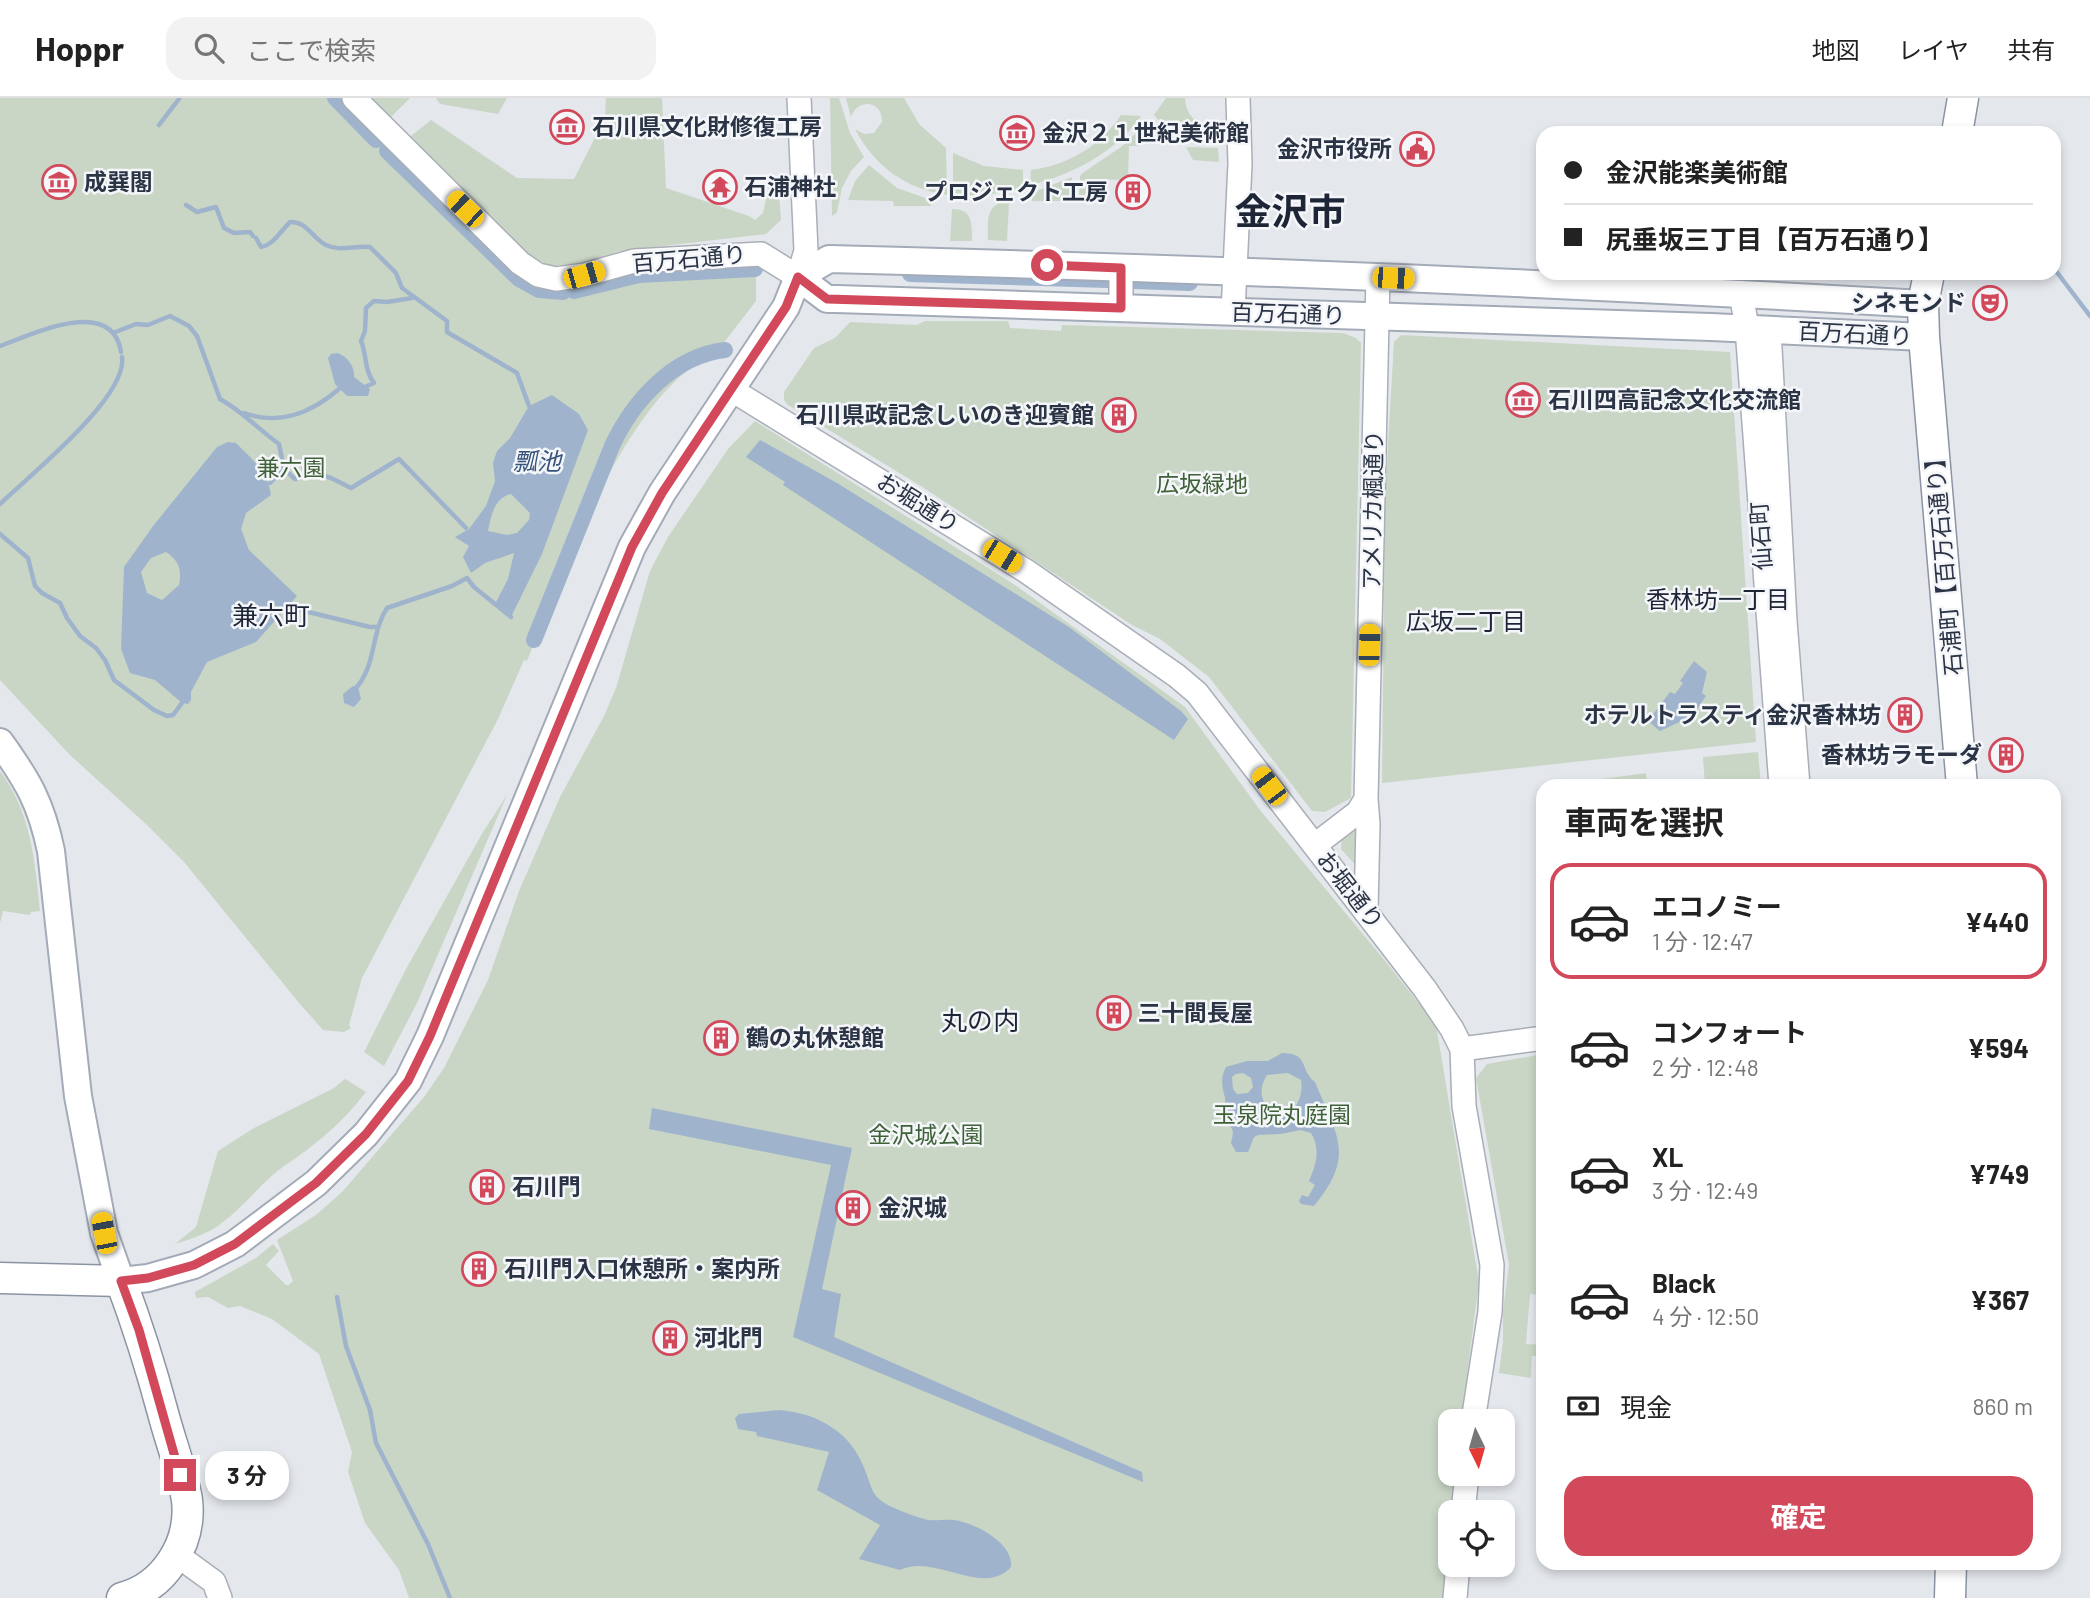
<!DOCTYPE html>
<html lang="ja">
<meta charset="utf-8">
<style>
:root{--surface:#fff;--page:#f2f2f2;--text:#222;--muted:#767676;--line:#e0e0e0;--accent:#d1495b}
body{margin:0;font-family:Barlow,"Noto Sans JP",sans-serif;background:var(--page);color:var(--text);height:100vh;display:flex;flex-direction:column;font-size:26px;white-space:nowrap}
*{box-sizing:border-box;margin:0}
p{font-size:23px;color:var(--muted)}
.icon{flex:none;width:38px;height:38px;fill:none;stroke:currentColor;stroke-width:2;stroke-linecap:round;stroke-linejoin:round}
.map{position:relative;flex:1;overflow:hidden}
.details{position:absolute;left:1536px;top:681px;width:525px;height:791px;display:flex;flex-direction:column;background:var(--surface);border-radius:21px;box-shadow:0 4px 10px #0003}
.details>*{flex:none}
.banner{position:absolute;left:1536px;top:28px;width:525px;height:154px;border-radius:21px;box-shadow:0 4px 10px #0003;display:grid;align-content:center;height:154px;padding:0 28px;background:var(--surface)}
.needle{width:46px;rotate:175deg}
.buttons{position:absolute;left:1438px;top:1311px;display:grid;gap:14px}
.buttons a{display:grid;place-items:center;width:77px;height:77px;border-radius:14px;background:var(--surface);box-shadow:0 4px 10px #0003;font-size:35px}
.end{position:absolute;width:32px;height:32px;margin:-16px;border:9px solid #d1495b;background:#fff;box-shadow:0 0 0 4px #fff}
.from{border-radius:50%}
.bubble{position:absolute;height:49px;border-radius:21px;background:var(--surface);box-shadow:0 4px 10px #0003;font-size:23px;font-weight:700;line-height:49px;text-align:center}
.car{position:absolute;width:21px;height:42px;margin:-21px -10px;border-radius:9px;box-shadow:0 0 5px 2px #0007;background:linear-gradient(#f5c518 24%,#345 0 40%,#f5c518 0 76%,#345 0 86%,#f5c518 0)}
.banner b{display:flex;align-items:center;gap:24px;height:66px;font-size:26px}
.banner b+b{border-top:2px solid var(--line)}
.banner i{width:18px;height:18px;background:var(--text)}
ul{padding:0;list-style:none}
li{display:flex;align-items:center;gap:21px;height:116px;margin:0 14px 10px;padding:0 14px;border:4px solid transparent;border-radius:21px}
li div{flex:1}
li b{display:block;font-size:26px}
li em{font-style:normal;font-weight:700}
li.selected{border-color:var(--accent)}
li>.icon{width:63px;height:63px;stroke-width:1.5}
h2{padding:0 28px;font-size:32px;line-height:84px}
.pay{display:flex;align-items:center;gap:18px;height:77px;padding:0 28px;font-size:26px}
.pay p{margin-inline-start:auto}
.button{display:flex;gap:14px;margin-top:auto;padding:14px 28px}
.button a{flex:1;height:80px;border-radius:21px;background:var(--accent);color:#fff;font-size:28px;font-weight:700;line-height:80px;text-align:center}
header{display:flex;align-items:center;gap:42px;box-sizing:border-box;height:98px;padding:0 35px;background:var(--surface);border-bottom:2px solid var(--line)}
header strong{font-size:33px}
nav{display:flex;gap:38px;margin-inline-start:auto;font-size:24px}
.search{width:490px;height:63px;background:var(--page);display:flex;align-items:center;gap:18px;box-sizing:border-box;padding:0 24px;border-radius:21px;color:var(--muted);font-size:26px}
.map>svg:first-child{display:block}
</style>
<header>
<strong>Hoppr</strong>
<div class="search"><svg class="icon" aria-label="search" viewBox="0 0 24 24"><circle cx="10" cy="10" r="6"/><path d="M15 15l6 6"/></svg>ここで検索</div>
<nav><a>地図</a><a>レイヤ</a><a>共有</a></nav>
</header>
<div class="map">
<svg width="2090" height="1500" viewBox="0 0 2090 1500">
<rect width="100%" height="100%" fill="#e4e7ec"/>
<path fill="#c9d6c5" d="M 0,0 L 333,0 L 517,181 L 535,192 L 556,196 L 574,194 L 617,182 L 640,178 L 756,172 L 756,203 L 722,247 L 726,250 L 725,253 C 632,277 561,480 527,563 L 524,562 L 498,621 L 362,880 L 349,927 L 351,930 L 344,934 L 323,932 L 300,906 L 184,764 L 147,727 L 70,657 L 0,582 Z
M 368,0 L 410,0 L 389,21 Z
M 436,0 L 507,0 L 498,16 L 440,6 Z
M 606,0 L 662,0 L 666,90 L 749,118 L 755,122 L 763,115 L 771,78 L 778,84 L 781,122 L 766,136 L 620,153 L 582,164 L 560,168 L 548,167 L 524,153 L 492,125 L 411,38 L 431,22 L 517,80 L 574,81 L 605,20 Z
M 830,0 L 839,0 L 850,35 L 864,59 L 851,73 L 842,90 L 837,114 L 832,118 Z
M 846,0 L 904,0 L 919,26 L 946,50 L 947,97 C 906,91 874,68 855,31 L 864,36 L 874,35 L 882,24 C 883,2 857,0 851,19 Z
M 1166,0 L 1185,0 C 1186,19 1199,29 1217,30 L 1218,36 C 1190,35 1174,40 1154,17 Z
M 1121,17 L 1141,18 C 1116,54 1072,77 1030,87 L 1031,72 C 1069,67 1100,48 1121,17 Z
M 1148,24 L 1157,37 L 1140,48 L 1129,48 L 1128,82 L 1091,81 L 1090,104 L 1079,103 L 1080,78 L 1084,74 L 1121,49 Z
M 1186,49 L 1218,50 L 1219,64 L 1193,62 Z
M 953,55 L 984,68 L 1023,72 L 1023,90 L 987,97 L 956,98 L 953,94 Z
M 869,67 L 897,90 L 931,102 L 931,108 L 894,108 L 893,103 L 848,102 L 855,83 Z
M 1072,79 L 1072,103 L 1032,103 L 1032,95 Z
M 999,105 L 1009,105 L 1007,143 L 988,142 C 988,129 985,112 999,105 Z
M 952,111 C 973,111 972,126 972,143 L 950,143 Z
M 925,223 L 1008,223 L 1010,230 L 1061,233 L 1062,227 L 1343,235 L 1356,240 L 1361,245 L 1351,700 L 1325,714 L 1312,713 L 1209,579 L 1160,541 L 1132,527 L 924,390 L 788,307 L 784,302 L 784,294 L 814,250 L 835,240 L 850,224 L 917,227 Z
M 1401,237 L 1730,254 L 1756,644 L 1382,685 L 1385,398 L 1394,244 Z
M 755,323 L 1012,485 L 1185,609 L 1260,712 L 1386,864 L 1436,927 L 1479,1184 L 1461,1323 L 1451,1323 L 1451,1376 L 1454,1376 L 1446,1491 L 1443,1500 L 409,1500 L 399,1472 L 365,1425 L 348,1374 L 352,1354 L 319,1256 L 272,1221 L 240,1208 L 228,1210 L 208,1199 L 196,1200 L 195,1194 L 256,1160 L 273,1146 L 279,1153 L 266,1167 L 286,1187 L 289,1187 L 293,1183 L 277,1142 L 316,1117 L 342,1094 L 424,999 L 444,970 L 488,882 L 519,793 L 560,699 L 604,618 L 616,590 L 650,473 L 668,439 L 728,351 Z
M 1758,654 L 1761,688 L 1705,688 L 1703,659 Z
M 0,673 C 31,714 35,763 40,813 L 31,814 L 30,817 L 3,813 L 0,825 Z
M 1646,675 L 1647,688 L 1580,688 L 1580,684 Z
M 507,697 L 417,905 L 384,968 L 364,954 L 406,871 L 483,734 Z
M 1358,725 L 1359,771 L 1341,751 L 1342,739 Z
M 1543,956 L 1543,1197 L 1530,1196 L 1526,1246 L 1543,1247 L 1544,1258 L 1532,1258 L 1531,1280 L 1499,1275 L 1503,1244 L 1503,1213 L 1509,1167 L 1476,980 L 1487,966 Z
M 345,981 L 366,994 C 344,1023 317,1046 287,1066 C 263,1082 246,1107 223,1124 C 210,1135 191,1141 175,1146 L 196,1129 L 218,1053 L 254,1030 L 334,990 Z"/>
<path fill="#9fb4cc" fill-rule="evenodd" d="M 338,255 C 348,259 355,269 354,279 L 370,291 L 368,298 L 347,298 L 335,286 L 328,260 L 331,256 Z
M 552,297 L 579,316 L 588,332 L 542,456 L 511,519 L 495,506 L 508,481 L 514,455 L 485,465 L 471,475 L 463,459 L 469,448 L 455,439 L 469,431 L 486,408 L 495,383 L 493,365 L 497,353 L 510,340 L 529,308 ZM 511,396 L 530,415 L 529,422 L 517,435 L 507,437 L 488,433 C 491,418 494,400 511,396 Z
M 760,342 L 837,385 L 1069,529 L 1181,613 L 1188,621 L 1174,642 L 783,387 L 785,384 L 746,359 Z
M 228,344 L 236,345 C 252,361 268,374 271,397 L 246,415 L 241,431 L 249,452 L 297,498 L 256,544 L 207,564 L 191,594 L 191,602 L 188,606 L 182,605 L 155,582 L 130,575 L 121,551 L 124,469 L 153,428 L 217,349 ZM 166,454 C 179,463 182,471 179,487 L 162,502 L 147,495 L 141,474 L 151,460 Z
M 1694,563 L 1707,574 L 1702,595 L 1706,598 L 1689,623 L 1686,621 L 1660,633 L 1648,623 L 1670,594 L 1675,596 L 1683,585 L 1680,583 Z
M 353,588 L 358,589 L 361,601 L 354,609 L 344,605 L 343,596 Z
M 1282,955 C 1310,955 1299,972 1315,984 C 1337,1038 1356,1057 1314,1108 L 1301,1106 L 1299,1103 L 1302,1097 L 1308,1099 L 1315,1087 L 1309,1083 C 1316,1066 1321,1052 1311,1035 L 1301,1032 L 1280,1036 L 1258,1037 L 1254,1039 L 1248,1054 L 1236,1054 L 1231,1045 C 1236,1026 1230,1032 1223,1019 C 1224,1013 1226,1006 1225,1000 C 1222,988 1220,980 1226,969 L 1247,963 L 1268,963 ZM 1243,975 L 1251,980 L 1253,989 L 1248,995 L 1237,996 L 1233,991 L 1232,979 L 1236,976 ZM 1288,975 L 1301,982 C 1304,1000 1294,1020 1274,1018 C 1262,1006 1257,992 1267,977 Z
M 652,1010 L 852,1050 L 822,1191 L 841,1196 L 834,1239 L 1142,1374 L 1143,1384 L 793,1239 L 831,1067 L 649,1031 Z
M 779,1312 C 818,1315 851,1334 865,1372 C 873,1392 871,1399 892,1409 C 903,1414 916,1419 928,1422 C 936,1423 945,1421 954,1422 C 975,1425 1014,1445 1011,1469 C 983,1500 934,1455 900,1472 L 859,1461 L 880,1427 L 817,1392 L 829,1354 L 757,1338 L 756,1334 L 738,1331 L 735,1320 L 739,1316 Z"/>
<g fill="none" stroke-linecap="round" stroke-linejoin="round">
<path stroke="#9fb4cc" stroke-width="4.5" d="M 159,27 L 179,1
M 186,107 L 197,114 L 216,109 L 224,130 L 234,135 L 250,134 L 253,138
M 256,140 L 261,149 C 273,147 281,133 290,124 C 307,123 312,140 326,147 C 340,154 356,147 370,149 L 396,175 L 402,190 L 447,223 L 447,234 L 517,275 L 529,308
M 2056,173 L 2090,218
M 113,235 L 136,226 L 148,227 L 170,218 L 189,228 L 197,238 L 220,301 C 242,313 258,331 279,346 L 284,371
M 0,248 C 31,237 112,197 121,254
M 367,288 L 374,285 C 364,272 367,257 361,243 L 365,233 L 366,210 L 374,203 L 387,204 L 412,200
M 244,315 C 280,328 311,315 339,291
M 270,385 L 284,371 L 295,381 C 322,372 327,378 351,390 L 399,361 L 466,430
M 0,406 C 29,378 128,299 122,259
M 0,436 L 28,460 L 35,488 L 42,495 L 60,505 L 67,520 L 80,538 L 96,550 L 105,562 L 114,582 L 154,612 L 167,618 L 173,617 L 182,605
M 288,509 L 370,529 L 378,529
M 354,592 C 377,569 370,536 387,510 L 452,488 L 467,480 L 474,489 L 511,519
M 337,1199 L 346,1248 L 370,1312 L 376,1345 L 428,1446 L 450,1500"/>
<path stroke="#9fb4cc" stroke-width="16" d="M 335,0 L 376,42
M 387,53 L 519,181 L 539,192 L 563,194
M 910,176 L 1108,182
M 1133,183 L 1190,185
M 574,193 L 639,177 L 755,171
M 534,542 L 612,348 C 633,303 673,258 725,252"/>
<g stroke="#a9aeb7" stroke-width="26">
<path id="secondary" d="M 354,0 L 520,165 L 538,177 L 556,181 L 584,177 L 634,163 L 761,156 L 798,179 L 806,153 L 799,0
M 1741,195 L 1747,230 L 1781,688
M 1121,210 L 1121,170
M 1233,214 L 1240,66 L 1238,0
M 1769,232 L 1785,523 L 1798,688
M 732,292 L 1026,473 L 1177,578 L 1197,595 L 1425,891 L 1452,931 L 1462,951 L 1464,1008 L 1492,1167 L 1490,1214 L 1473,1323
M 1315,747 L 1358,714 L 1366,701
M 1366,812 L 1368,726 L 1366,701 L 1378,179
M 1462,951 L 1544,940
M 1463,1414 L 1467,1376
M 177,1457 L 214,1484 L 220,1500
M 1455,1500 L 1458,1466"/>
</g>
<g stroke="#a3abb8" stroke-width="30">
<path id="primary" d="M 798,179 L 827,201 L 836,201 L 1711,229 L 1924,239
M 798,179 L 829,161 C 1194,170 1559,185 1923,206
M 0,644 C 28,683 41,705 51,753 L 78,998 L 104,1135 L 121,1183 L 148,1180 L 194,1167 L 235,1146 L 316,1085 L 366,1036 L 408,983 L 430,938 L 632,449 L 662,395 L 786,209 L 798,179"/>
</g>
<g stroke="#8b94a3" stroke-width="33">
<path id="highway" d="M 1957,35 L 1963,0
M 1929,175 L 1923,206 L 1924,239 L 1962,688
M 0,1180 L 121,1183 C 137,1226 151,1270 163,1315 C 170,1342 183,1376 187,1402 C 192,1446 164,1489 122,1500
M 1950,1500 L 1951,1465"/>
</g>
<use href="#secondary" stroke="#fff" stroke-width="23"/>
<use href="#primary" stroke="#fff" stroke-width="26"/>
<use href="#highway" stroke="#fff" stroke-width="30"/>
</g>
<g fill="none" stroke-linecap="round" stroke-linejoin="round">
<path stroke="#d1495b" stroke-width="9" d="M 180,1377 L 139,1232 L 121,1183 L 148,1180 L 194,1167 L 235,1146 L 316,1085 L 366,1036 L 408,983 L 430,938 L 632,449 L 662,395 L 786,209 L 798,179 L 827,201 L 1121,210 L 1121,170 L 1047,167"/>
</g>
<defs>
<g id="museum-ring" transform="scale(1.75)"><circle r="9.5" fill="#f4f6f9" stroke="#d1495b" stroke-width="1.5"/><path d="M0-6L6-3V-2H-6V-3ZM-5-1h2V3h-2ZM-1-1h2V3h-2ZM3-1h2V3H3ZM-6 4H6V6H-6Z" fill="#d1495b"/></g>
<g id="civic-ring" transform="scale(1.75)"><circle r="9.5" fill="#f4f6f9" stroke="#d1495b" stroke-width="1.5"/><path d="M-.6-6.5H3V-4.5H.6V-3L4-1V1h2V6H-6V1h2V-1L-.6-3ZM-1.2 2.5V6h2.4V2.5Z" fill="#d1495b"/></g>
<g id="temple-ring" transform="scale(1.75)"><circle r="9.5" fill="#f4f6f9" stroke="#d1495b" stroke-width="1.5"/><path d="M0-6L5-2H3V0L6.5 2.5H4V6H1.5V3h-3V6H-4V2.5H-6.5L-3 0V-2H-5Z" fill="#d1495b"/></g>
<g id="building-ring" transform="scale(1.75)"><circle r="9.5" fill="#f4f6f9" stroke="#d1495b" stroke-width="1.5"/><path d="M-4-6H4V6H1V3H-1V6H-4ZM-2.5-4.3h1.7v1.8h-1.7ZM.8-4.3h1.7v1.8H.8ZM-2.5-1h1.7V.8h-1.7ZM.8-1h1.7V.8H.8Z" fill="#d1495b"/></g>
<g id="theatre-ring" transform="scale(1.75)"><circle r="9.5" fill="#f4f6f9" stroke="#d1495b" stroke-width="1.5"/><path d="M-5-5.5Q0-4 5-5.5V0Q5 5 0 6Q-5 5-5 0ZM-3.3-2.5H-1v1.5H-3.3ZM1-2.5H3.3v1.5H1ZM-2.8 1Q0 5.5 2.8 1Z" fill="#d1495b"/></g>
</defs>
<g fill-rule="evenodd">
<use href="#museum-ring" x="567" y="29"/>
<use href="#museum-ring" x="1017" y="35"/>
<use href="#civic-ring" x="1417" y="51"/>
<use href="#museum-ring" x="59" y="84"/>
<use href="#temple-ring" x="720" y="89"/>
<use href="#building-ring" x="1133" y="94"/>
<use href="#theatre-ring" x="1990" y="205"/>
<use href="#museum-ring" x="1523" y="302"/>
<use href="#building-ring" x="1119" y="317"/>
<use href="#building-ring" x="1905" y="617"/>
<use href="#building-ring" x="2006" y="657"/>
<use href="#building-ring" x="1114" y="915"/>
<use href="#building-ring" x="721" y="940"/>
<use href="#building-ring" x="487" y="1089"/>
<use href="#building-ring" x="853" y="1110"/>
<use href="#building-ring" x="479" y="1171"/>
<use href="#building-ring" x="670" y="1240"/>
</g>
<g text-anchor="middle" stroke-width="5" stroke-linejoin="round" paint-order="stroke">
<g font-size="23" font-weight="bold" fill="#2b3445" stroke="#f4f6f9" text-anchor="start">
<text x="592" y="37">石川県文化財修復工房</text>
<text x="1042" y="43">金沢２１世紀美術館</text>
<text x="1392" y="59" text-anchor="end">金沢市役所</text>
<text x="84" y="92">成巽閣</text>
<text x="744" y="97">石浦神社</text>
<text x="1108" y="102" text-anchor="end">プロジェクト工房</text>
<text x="1966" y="213" text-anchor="end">シネモンド</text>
<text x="1548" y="310">石川四高記念文化交流館</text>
<text x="1094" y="325" text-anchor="end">石川県政記念しいのき迎賓館</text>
<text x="1881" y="625" text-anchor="end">ホテルトラスティ金沢香林坊</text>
<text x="1982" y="665" text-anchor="end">香林坊ラモーダ</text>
<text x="1138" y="923">三十間長屋</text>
<text x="746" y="948">鶴の丸休憩館</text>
<text x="512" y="1097">石川門</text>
<text x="878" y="1118">金沢城</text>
<text x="504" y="1179">石川門入口休憩所・案内所</text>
<text x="694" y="1248">河北門</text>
</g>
<g font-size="23" fill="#2b3445" stroke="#f4f6f9">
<text transform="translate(689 161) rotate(-5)" y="8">百万石通り</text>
<text transform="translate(1288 216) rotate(2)" y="8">百万石通り</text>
<text transform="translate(1855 236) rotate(3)" y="8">百万石通り</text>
<text transform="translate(918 405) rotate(32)" y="8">お堀通り</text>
<text transform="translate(1373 412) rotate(-89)" y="8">アメリカ楓通り</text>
<text transform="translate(1761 438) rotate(-94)" y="8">仙石町</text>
<text transform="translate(1944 463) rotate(-95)" y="8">石浦町【百万石通り】</text>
<text transform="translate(1350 792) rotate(52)" y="8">お堀通り</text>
</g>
<g font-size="23" fill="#3f6138" stroke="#f4f6f9">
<text x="291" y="378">兼六園</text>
<text x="1202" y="394">広坂緑地</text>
<text x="1282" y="1025">玉泉院丸庭園</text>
<text x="926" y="1045">金沢城公園</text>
</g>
<g font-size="24" font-style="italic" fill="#34527a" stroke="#f4f6f9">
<text x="537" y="372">瓢池</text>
</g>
<g font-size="24" fill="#1d2536" stroke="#f4f6f9">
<text x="1718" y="510">香林坊一丁目</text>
<text x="1466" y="532">広坂二丁目</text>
</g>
<g font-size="26" fill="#1d2536" stroke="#f4f6f9">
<text x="271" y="527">兼六町</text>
<text x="980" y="932">丸の内</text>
</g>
<g font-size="37" font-weight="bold" fill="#1d2536" stroke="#f4f6f9">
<text x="1290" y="127">金沢市</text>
</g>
</g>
</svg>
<div class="buttons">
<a><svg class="needle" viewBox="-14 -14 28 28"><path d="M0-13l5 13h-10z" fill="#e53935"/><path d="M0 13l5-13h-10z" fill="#767676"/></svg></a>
<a><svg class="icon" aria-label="locate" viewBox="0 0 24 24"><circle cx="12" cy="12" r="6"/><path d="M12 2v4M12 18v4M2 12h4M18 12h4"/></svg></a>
</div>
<i class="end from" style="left:1047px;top:167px"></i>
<i class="end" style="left:180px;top:1377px"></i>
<div class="bubble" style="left:205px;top:1353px;width:84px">3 分</div>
<i class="car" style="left:465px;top:111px;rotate:314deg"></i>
<i class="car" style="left:584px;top:177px;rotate:74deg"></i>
<i class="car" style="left:1393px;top:180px;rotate:92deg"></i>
<i class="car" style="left:1002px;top:458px;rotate:122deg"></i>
<i class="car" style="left:1369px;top:547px;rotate:2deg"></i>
<i class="car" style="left:1269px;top:688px;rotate:323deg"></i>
<i class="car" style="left:104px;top:1135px;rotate:349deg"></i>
<div class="banner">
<b><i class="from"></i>金沢能楽美術館</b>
<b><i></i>尻垂坂三丁目【百万石通り】</b>
</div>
<section class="details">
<h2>車両を選択</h2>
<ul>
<li class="selected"><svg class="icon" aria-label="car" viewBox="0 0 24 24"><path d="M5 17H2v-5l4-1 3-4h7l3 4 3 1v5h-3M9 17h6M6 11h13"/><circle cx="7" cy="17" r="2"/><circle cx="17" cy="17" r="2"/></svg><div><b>エコノミー</b><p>1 分 · 12:47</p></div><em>¥440</em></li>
<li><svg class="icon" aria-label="car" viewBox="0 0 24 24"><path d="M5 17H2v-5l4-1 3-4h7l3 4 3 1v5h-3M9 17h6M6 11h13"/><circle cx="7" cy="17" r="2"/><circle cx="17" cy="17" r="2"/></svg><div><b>コンフォート</b><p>2 分 · 12:48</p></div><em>¥594</em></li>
<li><svg class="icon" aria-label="car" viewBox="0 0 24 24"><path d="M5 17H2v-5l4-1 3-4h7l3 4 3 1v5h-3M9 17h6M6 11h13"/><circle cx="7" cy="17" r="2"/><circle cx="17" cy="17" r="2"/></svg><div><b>XL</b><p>3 分 · 12:49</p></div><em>¥749</em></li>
<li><svg class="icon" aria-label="car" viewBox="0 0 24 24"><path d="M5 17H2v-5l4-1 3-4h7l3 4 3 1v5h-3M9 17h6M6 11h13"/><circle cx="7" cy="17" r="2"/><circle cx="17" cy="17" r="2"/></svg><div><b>Black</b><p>4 分 · 12:50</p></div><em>¥367</em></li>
</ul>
<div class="pay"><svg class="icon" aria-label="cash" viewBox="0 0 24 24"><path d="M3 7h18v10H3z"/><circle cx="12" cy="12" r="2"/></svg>現金<p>860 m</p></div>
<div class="button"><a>確定</a></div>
</section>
</div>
